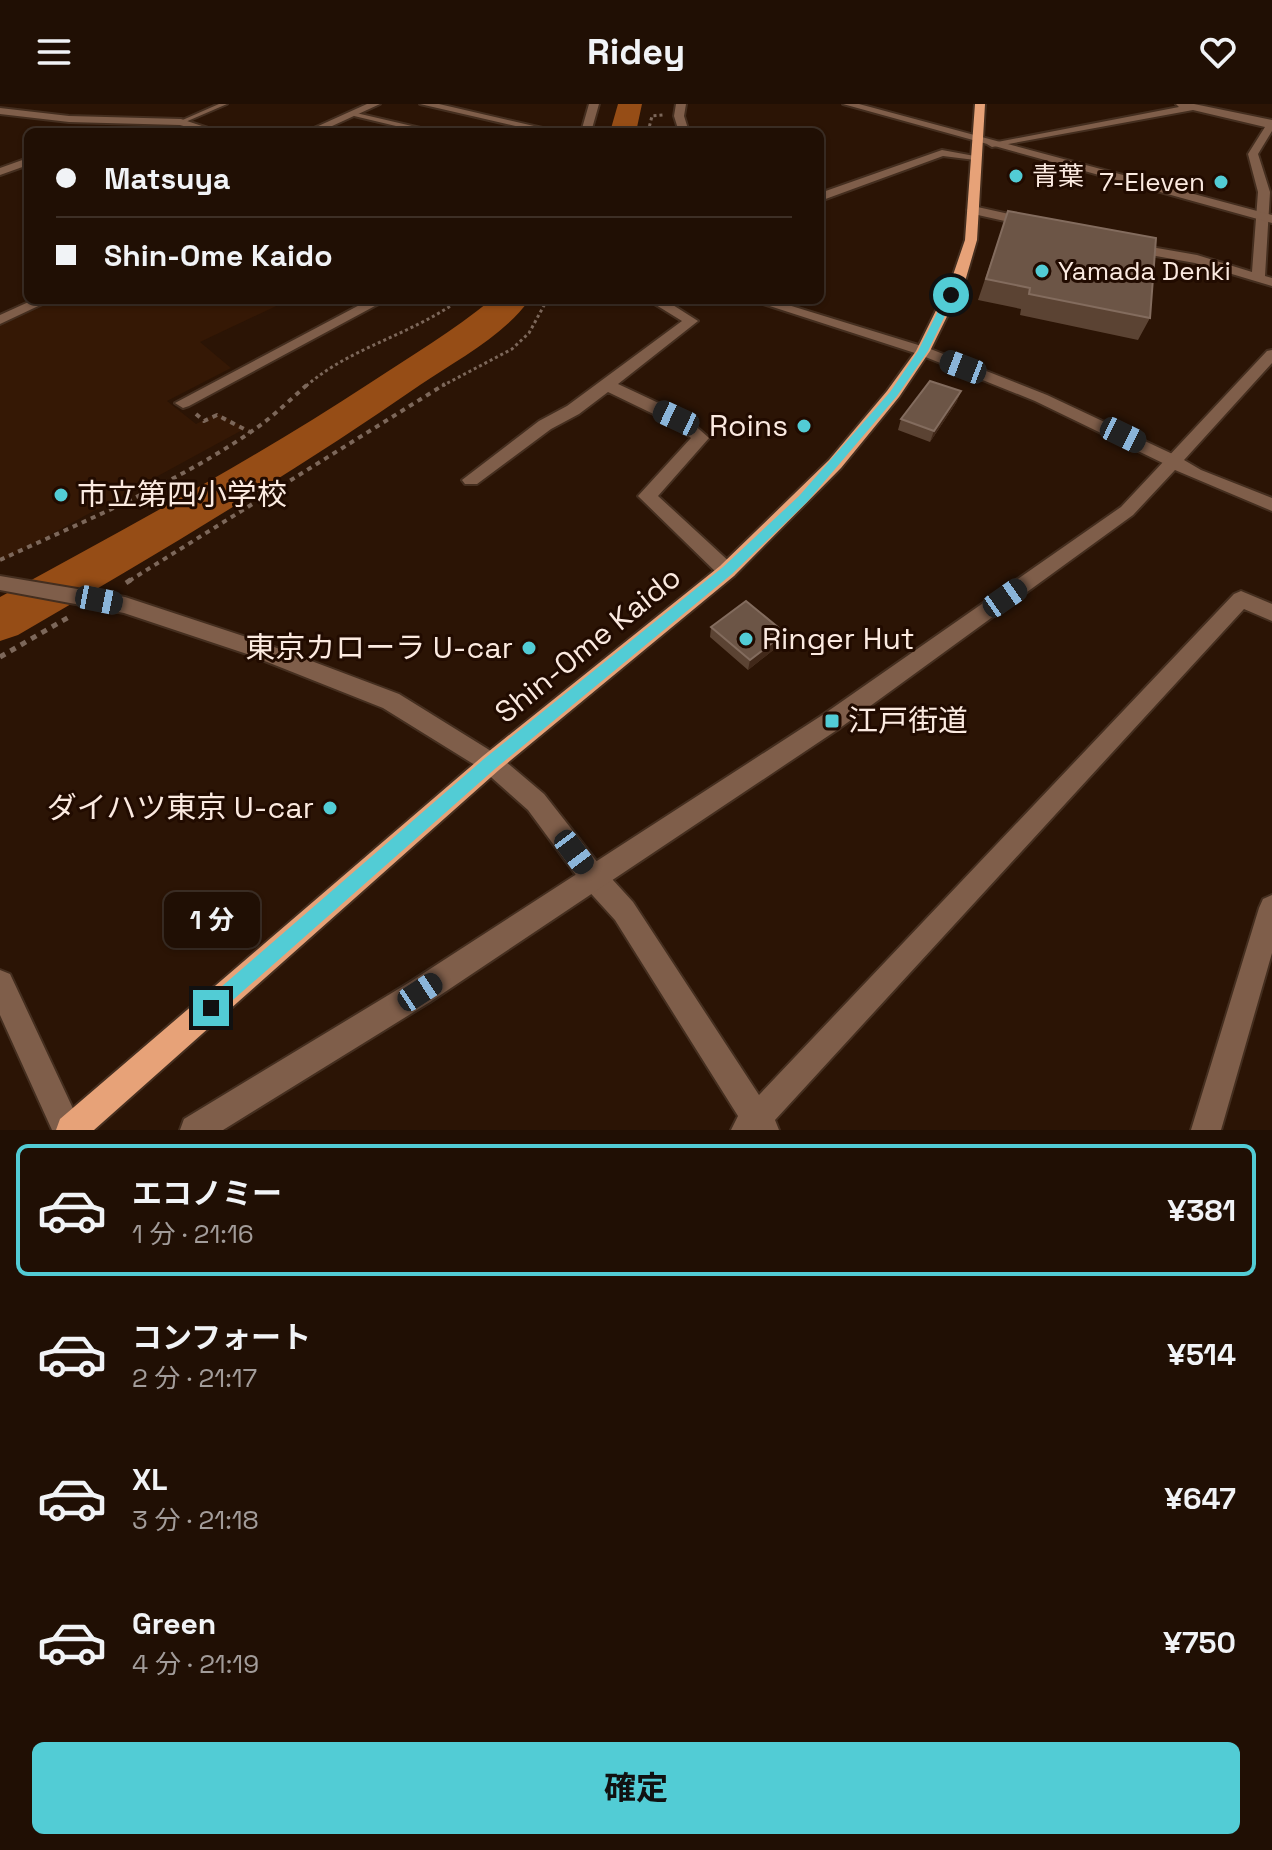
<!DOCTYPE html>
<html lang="ja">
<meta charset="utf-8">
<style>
:root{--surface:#200f04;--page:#2d1d13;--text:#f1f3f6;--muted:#a29c9a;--line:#3d2f26;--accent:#52ccd5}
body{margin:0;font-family:"Space Grotesk","Noto Sans JP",sans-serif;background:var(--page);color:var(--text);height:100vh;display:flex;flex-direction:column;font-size:30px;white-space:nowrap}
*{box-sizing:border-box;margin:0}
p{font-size:26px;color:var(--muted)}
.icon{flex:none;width:44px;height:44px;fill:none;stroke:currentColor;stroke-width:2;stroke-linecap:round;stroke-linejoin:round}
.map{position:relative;height:1026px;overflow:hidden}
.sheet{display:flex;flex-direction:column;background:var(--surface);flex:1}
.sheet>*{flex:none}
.hud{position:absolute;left:24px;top:24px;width:800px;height:176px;border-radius:12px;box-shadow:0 2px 6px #0004,0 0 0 2px var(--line);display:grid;align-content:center;height:176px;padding:0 32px;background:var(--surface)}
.end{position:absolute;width:36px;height:36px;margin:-18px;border:10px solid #52ccd5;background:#111;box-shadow:0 0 0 4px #111}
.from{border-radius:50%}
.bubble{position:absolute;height:56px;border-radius:12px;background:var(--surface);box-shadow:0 2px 6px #0004,0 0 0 2px var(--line);font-size:26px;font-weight:700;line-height:56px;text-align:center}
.car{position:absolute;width:24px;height:48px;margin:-24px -12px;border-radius:10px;box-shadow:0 0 6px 2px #0007;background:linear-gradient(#222 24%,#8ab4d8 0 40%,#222 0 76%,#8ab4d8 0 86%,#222 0)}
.hud b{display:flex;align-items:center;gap:28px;height:76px;font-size:30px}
.hud b+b{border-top:2px solid var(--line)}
.hud i{width:20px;height:20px;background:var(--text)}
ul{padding:14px 0 0;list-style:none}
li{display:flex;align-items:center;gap:24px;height:132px;margin:0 16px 12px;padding:0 16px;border:4px solid transparent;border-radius:12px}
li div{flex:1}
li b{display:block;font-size:30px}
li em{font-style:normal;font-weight:700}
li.selected{border-color:var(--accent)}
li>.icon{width:72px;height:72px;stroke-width:1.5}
.action{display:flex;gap:16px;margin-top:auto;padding:16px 32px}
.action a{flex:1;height:92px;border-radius:12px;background:var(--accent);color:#111;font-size:32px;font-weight:700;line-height:92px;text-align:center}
header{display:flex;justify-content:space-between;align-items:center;height:104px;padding:0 32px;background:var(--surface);font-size:36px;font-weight:700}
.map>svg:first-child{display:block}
</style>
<header><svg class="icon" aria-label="menu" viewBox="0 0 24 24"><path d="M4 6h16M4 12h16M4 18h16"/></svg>Ridey<svg class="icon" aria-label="heart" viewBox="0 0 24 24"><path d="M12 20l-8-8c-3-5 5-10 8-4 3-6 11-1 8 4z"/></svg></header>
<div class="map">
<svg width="1272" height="1026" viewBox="0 0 1272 1026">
<rect width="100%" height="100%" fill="#2b1405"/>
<path fill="#351805" d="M 49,196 L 289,196 L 200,238 L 231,264 L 167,297 L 196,320 L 217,309 L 246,324 L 0,458 L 0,217 Z"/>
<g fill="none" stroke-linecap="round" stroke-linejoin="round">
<path fill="#964d16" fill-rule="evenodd" d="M 618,0 L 642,0 L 636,28 L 610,28 Z
M 491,196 L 529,196 C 504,232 455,257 420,281 C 290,371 154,452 18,531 L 0,537 L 0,493 C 125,425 251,357 370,279 C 411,252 453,227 491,196 Z"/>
<g stroke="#442e1f" stroke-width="4">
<path id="service" d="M 219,0 L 227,0 L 183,19 L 178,18 Z
M 352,8 L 429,26 L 432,28 L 421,28 L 350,11 Z"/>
</g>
<g stroke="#442e1f" stroke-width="4">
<path id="minor" d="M 367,0 L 380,0 L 319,28 L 305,28 Z
M 420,0 L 439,0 L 560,28 L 541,28 Z
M 589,0 L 599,0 L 591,28 L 581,28 Z
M 676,0 L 686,0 L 684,12 L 689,28 L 679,28 L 674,12 Z
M 1176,0 L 1194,0 L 1272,16 L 1272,27 L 1258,50 L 1270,88 L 1265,172 L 1272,174 L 1272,182 L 1195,159 L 1128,147 L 1122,143 L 1128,139 L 1197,151 L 1252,168 L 1258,88 L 1248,50 L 1265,23 L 1193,6 L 992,43 L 987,40 L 1179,3 Z
M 0,4 L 69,12 L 181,15 L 220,28 L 204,28 L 180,21 L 69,18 L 0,10 Z
M 942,46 L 980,53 L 975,56 L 943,52 L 820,97 L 820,89 Z
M 28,54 L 28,61 L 0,71 L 0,64 Z
M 973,102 L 1036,116 L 1038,119 L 1032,123 L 969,109 L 967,106 Z
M 33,196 L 51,196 L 0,220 L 0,211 Z
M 369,196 L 386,196 L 189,302 L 183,304 L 175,299 Z
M 648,196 L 665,196 L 698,217 L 618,280 L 682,310 L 709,334 L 658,392 L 734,462 L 737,467 L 734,472 L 720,472 L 638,392 L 691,334 L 670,318 L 608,288 L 579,310 L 551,325 L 477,380 L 465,380 L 462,376 L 539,317 L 567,302 L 682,217 Z
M 751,196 L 772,196 L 928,244 L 1047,291 L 1181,354 L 1183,358 L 1175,364 L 1169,362 L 1035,297 L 918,250 Z
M 0,472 L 125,493 L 261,538 L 399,590 L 499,652 L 544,690 L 602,764 L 633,798 L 759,991 L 1234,490 L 1241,487 L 1272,500 L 1272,517 L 1244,505 L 775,1016 L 779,1026 L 731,1026 L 738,1012 L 615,816 L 584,782 L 528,706 L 483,666 L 383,604 L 247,550 L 124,509 L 0,486 Z
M 1272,791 L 1272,849 L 1221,1026 L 1191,1026 L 1259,804 L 1263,795 Z
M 0,866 L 10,870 L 83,1026 L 52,1026 L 0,911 Z"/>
</g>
<g stroke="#442e1f" stroke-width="4">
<path id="tertiary" d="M 843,0 L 859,0 L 1272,111 L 1272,119 Z
M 1272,246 L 1272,259 L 1184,356 L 1201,366 L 1272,394 L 1272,407 L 1175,366 L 1133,411 L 840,624 L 430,898 L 223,1026 L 180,1026 L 184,1015 L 410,878 L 824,610 L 1121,403 L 1267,247 Z"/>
</g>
<g stroke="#442e1f" stroke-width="4">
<path id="primary" d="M 975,0 L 985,0 L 977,136 L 966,174 L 930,247 L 899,293 L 841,364 L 734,472 L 499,666 L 94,1026 L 56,1026 L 60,1015 L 483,652 L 720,462 L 829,356 L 887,287 L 916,247 L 952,174 L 965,136 Z"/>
</g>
<path stroke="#7c675a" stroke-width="3" stroke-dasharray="3 3" stroke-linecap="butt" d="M 648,28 L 652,12 L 663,11
M 306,282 C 351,243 411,231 459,196
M 442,282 L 512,245 L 529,229 L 547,196"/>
<path stroke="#7c675a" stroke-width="4" stroke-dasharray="5 5" stroke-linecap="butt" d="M 196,310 L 204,317 L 217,311 L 250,328
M 0,456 C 86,416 185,376 262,320 C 278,308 293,293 308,280
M 129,477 L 445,280"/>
<path stroke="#7c675a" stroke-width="5" stroke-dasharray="6 6" stroke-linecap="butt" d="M 126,479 L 132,475
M 0,553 L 69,513"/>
<use href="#service" fill="#7f5e4a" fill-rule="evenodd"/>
<use href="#minor" fill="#7f5e4a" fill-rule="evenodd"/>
<use href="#tertiary" fill="#7f5e4a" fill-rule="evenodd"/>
<use href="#primary" fill="#e7a278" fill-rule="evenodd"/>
</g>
<path fill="#5b4333" d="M 1008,107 L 1150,214 L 1138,236 L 1020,211 L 1021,205 L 978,196 Z
M 961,287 L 956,299 L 930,338 L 898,326 L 901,315 Z
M 711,523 L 785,529 L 782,539 L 748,566 L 710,533 Z"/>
<path fill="#412819" d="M 961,287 L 956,299 L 930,338 L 934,327 Z
M 785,529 L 782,539 L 748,566 L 750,556 Z"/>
<path fill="#6c5546" stroke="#836c5e" stroke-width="2" d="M 1008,107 L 1156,134 L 1150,214 L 1029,190 L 1030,184 L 986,175 Z
M 930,277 L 961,287 L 934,327 L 901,315 Z
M 746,497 L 785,529 L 750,556 L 711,523 Z"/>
<path fill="#52ccd5" d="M 951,189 L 955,191 L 928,247 L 897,292 L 807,398 L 732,470 L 496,664 L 217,910 L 211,913 L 205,910 L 202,904 L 205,897 L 485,654 L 723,463 L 799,392 L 890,288 L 918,247 L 946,191 Z"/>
<g fill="#52ccd5" stroke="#210b00" stroke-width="3">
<circle cx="1016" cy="72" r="8"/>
<circle cx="1221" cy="78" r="8"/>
<circle cx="1042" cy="167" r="8"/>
<circle cx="804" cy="322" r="8"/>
<circle cx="61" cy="391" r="8"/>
<circle cx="746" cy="535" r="8"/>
<circle cx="529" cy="544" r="8"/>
<rect x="824" y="609" width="16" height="16" rx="4"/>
<circle cx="330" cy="704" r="8"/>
</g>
<g text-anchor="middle" stroke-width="6" stroke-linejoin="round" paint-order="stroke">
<g font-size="26" fill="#fbeae0" stroke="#210b00" text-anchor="start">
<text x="1032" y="81">青葉</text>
<text x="1205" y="87" text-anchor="end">7-Eleven</text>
<text x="1058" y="176">Yamada Denki</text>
</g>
<g font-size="30" fill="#fbeae0" stroke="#210b00" text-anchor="end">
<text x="788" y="332">Roins</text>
<text x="77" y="401" text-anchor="start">市立第四小学校</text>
<text x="762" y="545" text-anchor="start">Ringer Hut</text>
<text x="513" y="554">東京カローラ U-car</text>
<text x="848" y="627" text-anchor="start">江戸街道</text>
<text x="314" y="714">ダイハツ東京 U-car</text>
</g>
<g font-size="30" fill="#fbeae0" stroke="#210b00">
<text transform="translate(588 541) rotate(-39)" y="10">Shin-Ome Kaido</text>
</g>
</g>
</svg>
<i class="end from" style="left:951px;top:191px"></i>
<i class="end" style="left:211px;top:904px"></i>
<div class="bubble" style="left:164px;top:788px;width:96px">1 分</div>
<i class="car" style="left:963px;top:263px;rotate:291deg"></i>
<i class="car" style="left:676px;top:314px;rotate:295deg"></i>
<i class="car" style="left:1123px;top:331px;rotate:116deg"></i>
<i class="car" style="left:1005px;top:494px;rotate:55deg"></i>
<i class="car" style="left:99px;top:496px;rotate:101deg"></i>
<i class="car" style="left:574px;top:748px;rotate:143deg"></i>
<i class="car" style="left:420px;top:888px;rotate:57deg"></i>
<div class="hud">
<b><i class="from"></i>Matsuya</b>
<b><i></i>Shin-Ome Kaido</b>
</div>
</div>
<section class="sheet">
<ul>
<li class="selected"><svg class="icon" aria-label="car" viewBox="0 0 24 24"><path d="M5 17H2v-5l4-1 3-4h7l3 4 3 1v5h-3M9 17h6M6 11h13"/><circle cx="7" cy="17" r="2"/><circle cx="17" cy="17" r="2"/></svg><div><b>エコノミー</b><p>1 分 · 21:16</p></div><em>¥381</em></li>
<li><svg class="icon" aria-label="car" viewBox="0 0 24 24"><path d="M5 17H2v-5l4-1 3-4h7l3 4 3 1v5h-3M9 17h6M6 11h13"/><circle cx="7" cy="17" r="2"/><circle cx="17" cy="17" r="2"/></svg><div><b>コンフォート</b><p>2 分 · 21:17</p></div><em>¥514</em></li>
<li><svg class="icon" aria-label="car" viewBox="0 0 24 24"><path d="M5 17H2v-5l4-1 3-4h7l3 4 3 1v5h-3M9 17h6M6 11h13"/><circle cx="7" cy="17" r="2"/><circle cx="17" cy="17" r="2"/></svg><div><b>XL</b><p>3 分 · 21:18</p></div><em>¥647</em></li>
<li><svg class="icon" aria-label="car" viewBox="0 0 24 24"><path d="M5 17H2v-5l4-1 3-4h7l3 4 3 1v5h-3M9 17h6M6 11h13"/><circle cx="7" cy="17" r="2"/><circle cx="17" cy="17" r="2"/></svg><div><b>Green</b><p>4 分 · 21:19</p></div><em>¥750</em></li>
</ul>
<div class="action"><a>確定</a></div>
</section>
